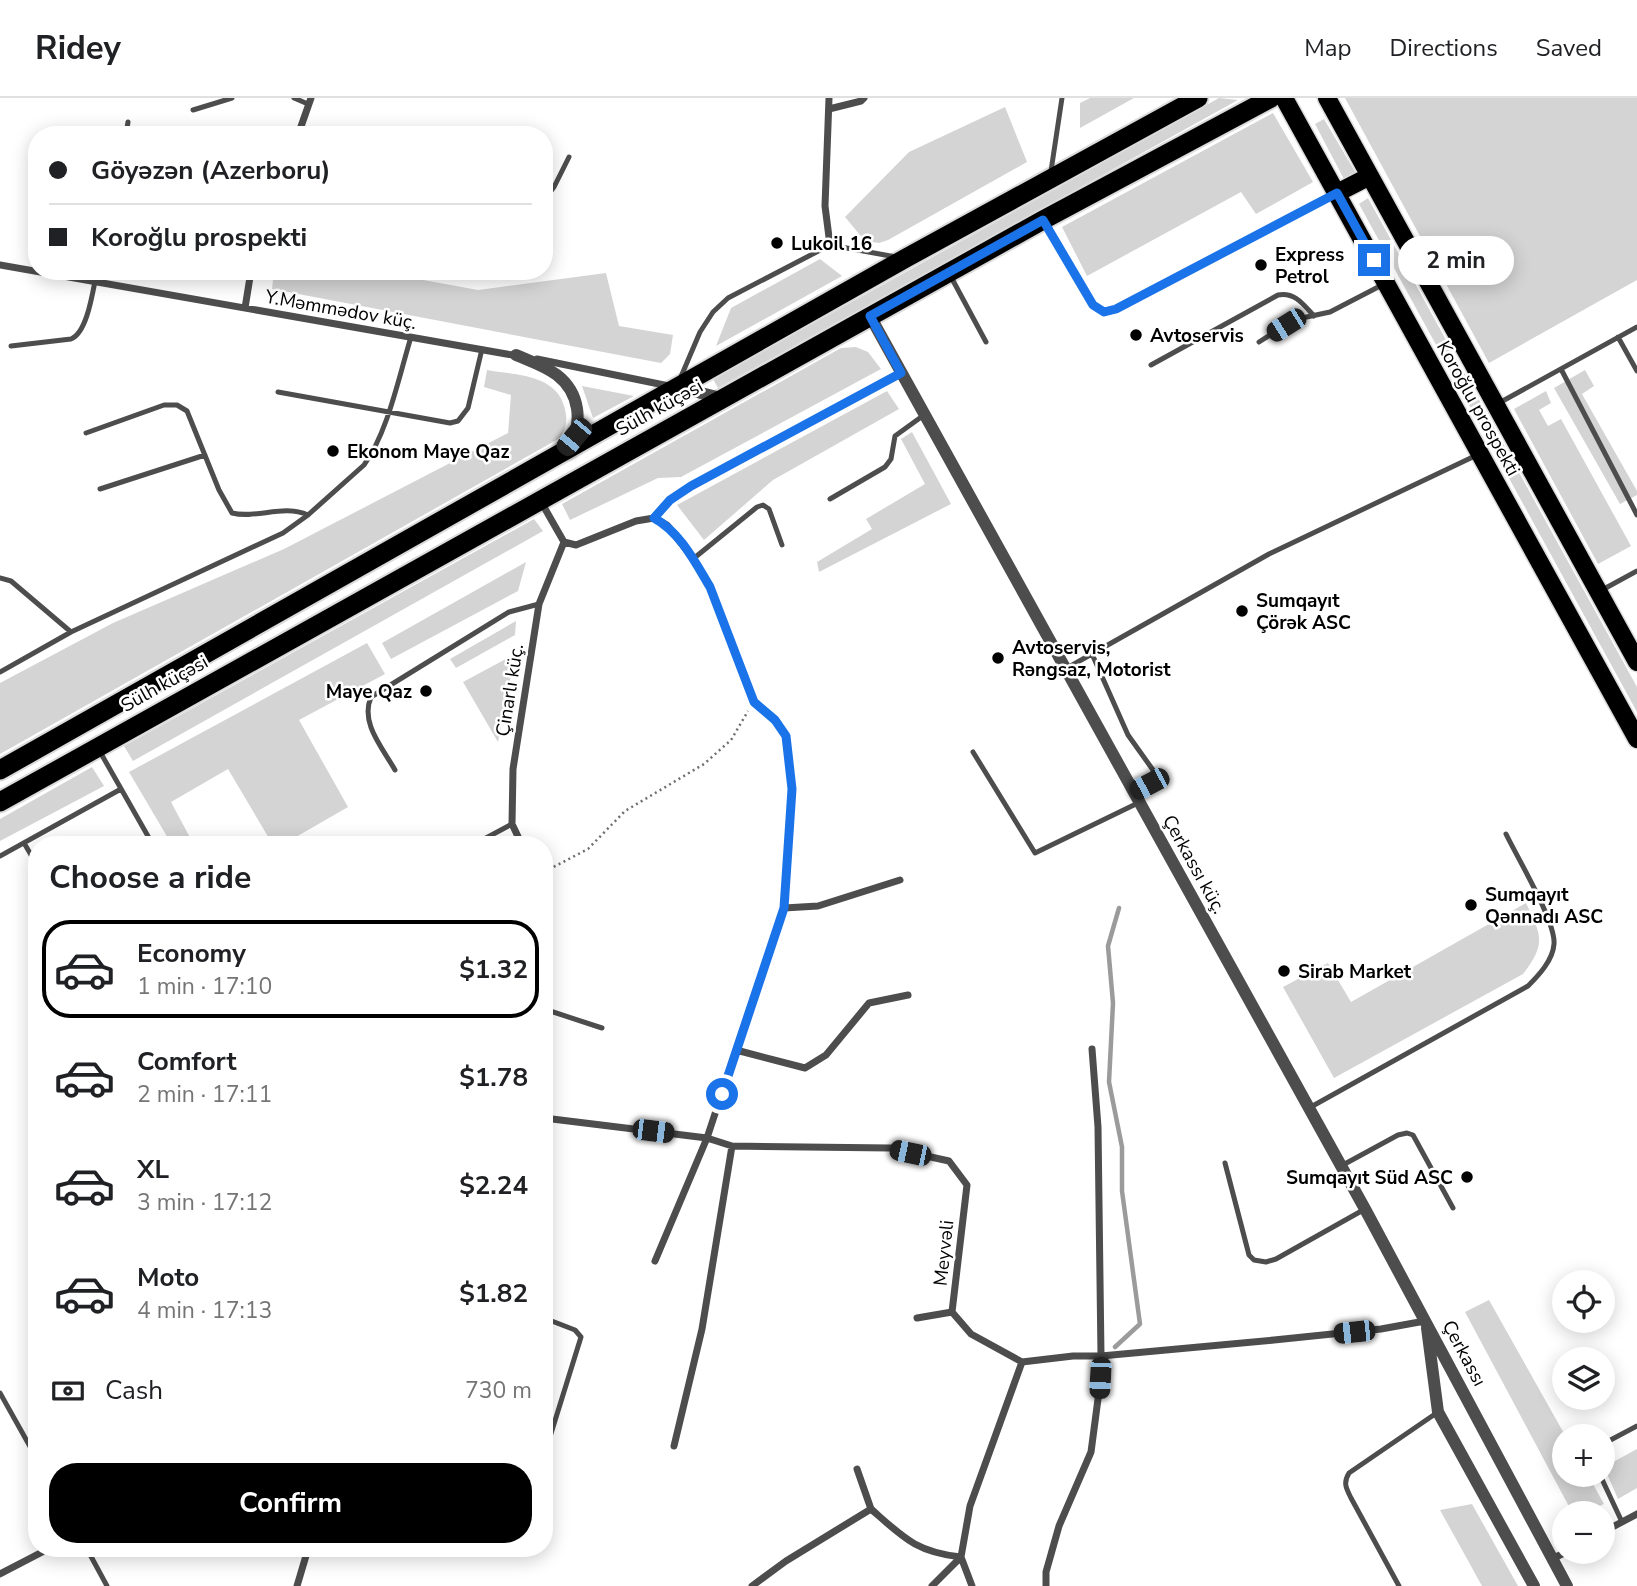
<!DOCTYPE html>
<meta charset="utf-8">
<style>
:root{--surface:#fff;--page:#f6f6f6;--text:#202124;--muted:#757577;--line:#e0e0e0;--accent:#000}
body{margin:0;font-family:"Nunito Sans",sans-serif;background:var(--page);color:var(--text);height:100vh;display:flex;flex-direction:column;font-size:26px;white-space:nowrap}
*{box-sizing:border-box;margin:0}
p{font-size:23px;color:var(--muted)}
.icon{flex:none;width:38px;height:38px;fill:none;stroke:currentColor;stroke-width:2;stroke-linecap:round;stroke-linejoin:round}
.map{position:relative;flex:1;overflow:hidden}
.sheet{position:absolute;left:28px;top:738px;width:525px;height:721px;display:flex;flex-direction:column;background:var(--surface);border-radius:28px;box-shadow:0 4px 18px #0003}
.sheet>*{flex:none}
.guide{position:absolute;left:28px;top:28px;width:525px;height:154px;border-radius:28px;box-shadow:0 4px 18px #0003;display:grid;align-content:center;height:154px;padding:0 21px;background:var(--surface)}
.fabs{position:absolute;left:1552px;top:1172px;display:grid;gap:14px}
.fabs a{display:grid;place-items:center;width:63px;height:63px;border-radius:50%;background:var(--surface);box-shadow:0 4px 18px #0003;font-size:35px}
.end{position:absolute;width:32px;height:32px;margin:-16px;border:9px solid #1a73e8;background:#fff;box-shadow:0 0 0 4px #fff}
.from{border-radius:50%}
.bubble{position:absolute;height:49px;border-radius:24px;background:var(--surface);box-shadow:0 4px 18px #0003;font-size:23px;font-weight:700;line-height:49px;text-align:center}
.car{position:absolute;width:21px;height:42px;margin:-21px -10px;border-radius:9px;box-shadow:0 0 5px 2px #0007;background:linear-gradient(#222 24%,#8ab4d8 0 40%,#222 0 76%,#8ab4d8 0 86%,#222 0)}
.guide b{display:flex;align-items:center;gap:24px;height:66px;font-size:26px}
.guide b+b{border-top:2px solid var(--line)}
.guide i{width:18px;height:18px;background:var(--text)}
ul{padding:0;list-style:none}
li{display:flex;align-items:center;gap:21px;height:98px;margin:0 14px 10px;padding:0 7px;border:4px solid transparent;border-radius:28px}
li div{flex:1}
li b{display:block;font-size:26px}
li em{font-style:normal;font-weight:700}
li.active{border-color:var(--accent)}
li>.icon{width:63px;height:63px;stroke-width:1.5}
h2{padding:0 21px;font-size:32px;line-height:84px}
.pay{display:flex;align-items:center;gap:18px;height:77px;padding:0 21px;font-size:26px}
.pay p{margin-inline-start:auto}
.button{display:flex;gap:14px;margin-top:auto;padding:14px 21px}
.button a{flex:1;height:80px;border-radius:28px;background:var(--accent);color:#fff;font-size:28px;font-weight:700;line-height:80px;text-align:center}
header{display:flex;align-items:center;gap:42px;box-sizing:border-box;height:98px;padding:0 35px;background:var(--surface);border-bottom:2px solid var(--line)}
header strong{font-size:33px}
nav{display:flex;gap:38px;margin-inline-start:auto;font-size:24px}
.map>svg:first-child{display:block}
</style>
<header>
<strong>Ridey</strong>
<nav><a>Map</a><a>Directions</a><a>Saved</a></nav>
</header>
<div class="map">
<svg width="1637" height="1488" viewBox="0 0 1637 1488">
<rect width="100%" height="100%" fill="#fff"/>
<path fill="#d4d4d4" d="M 1090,0 L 1134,0 L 1080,30 L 1080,5 Z
M 1219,0 L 1238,2 L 718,290 L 713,281 Z
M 1345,0 L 1637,0 L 1637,182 L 1489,265 Z
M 1005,9 L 1027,64 L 888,142 L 879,145 L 865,143 L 845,119 L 909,54 Z
M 1273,15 L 1313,84 L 1256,116 L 1241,94 L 1087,178 L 1062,129 Z
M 1324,21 L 1357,77 L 1345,83 L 1315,26 Z
M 1368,100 L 1637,589 L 1637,614 L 1359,106 Z
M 820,161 L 842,178 L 716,248 L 731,210 Z
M 274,173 L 374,173 L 478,192 L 606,175 L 619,228 L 673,237 L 670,256 L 661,265 L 272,191 Z
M 856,249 L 868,254 L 881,271 L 681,379 L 658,380 L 570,422 L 562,406 L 841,250 Z
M 487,272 C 514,277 555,276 564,308 C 568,321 567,329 560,340 L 0,656 L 0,585 L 113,525 L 284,451 L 508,335 L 511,297 L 484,289 Z
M 1585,272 L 1594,288 L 1582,296 L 1637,393 L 1637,397 L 1620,406 L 1554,290 Z
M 582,288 L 634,298 L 593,320 Z
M 887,293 L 899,311 L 773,382 L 704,442 L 677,407 Z
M 1546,293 L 1551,305 L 1539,312 L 1548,328 L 1561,321 L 1631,448 L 1598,466 L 1514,311 Z
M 912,334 L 951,406 L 819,474 L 817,464 L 872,431 L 866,421 L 925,386 L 901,341 Z
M 534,421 L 543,433 L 133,663 L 124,648 Z
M 526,464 L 518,493 L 391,561 L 382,545 Z
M 516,523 L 515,537 L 456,570 L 450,561 Z
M 367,545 L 385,576 L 299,622 L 348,709 L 282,747 L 273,747 L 228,671 L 171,704 L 194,747 L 172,747 L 129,674 Z
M 515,556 L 498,644 L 463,584 Z
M 92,669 L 104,688 L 0,743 L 0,721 Z
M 1526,805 C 1542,838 1546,846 1523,876 L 1334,980 L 1283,889 L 1328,865 L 1351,904 Z
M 1489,1202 L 1566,1339 L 1564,1339 L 1564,1377 L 1588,1377 L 1604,1406 L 1582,1416 L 1573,1416 L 1465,1214 Z
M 1637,1351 L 1637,1390 L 1618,1401 L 1604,1369 Z
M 1472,1406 L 1518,1488 L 1482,1488 L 1440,1412 Z"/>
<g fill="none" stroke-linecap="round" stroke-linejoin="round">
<path stroke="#9b9b9b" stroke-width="4.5" d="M 1115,1249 L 1140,1226 L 1122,1093 L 1122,1049 L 1109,984 L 1113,905 L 1108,848 L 1119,810"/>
<g stroke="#dbdbdb" stroke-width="21">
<path id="primary" d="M 1284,0 L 1637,641
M 1327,0 L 1637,564
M 1337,95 L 1370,78"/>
</g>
<g stroke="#dbdbdb" stroke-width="23">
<path id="trunk" d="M 0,672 L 906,160 L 1198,0
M 0,704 L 1043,122 L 1271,0"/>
</g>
<path stroke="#6f6f6f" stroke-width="2.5" stroke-dasharray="2 3.5" stroke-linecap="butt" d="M 544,774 L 588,751 L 625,713 L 704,666 L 731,642 L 748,613"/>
<path stroke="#4d4d4d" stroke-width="5" d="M 294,0 L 308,6
M 193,12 L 232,0
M 126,37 L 128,24
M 1051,73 L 1062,0
M 544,102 L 554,89 L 569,59
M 1044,124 L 1092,207 L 1104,214 L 1116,211 L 1334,96
M 950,177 L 986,244
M 1618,239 L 1637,273
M 1259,244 L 1286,227 L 1302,220 L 1330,214 L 1384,186
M 11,248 L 71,241 C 88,234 93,191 97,173
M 1151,267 L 1278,197 C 1295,194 1303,206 1314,218
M 1561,271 L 1637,417
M 680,281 L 700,234 L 713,214 L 728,200 L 830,147 L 896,159
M 278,294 L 450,325 L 458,323 L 468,310 L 482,251
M 1499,305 L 1637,229
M 86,335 L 164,307 L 177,307 L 187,313 L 219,392 L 232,415 C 257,421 283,406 308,417
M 100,391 L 205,357
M 830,401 L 885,369 L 891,361 L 895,338 L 924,317
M 654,420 L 670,402 L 691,388 L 901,275
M 693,461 L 757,409 L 763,407 L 769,411 L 782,447
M 0,480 L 11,483 L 71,534
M 1602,492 L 1637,473
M 1092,556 L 1128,637 L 1153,672 L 1153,679 L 1149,686 L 1133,695
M 1067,570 L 1269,456 L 1477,357
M 0,574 L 71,534 L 283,435 L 308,417 L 364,367 C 388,334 399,278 411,239
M 99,652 L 153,747
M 973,654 L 1035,755 L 1138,705
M 395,672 C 382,649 360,625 371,599 L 509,514 L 539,506
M 24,745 L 37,767
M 473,747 L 512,726
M 0,758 L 121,691
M 544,911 L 602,930
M 1309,1010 L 1528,888 C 1539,877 1553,862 1554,846 C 1556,824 1517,759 1506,736
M 1225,1065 L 1249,1157 L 1254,1162 L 1266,1164 L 1276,1161 L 1365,1111
M 1341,1068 L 1398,1037 L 1407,1035 L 1413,1037 L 1453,1110
M 544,1220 L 575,1232 L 581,1239 L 544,1358
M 0,1295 L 37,1361
M 1603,1346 L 1637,1328
M 1600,1377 L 1622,1424
M 87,1451 L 107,1488
M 1399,1488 L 1351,1400 C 1346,1390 1343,1385 1349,1375 L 1438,1314"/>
<path stroke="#4d4d4d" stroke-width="7" d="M 829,0 L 825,108 L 830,147
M 829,11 L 861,3 L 864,0
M 298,37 L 311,0
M 0,167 L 518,258
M 245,210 L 251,173
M 537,261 L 669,288
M 540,402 L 564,444 L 576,447 L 636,423 L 654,420 L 667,427 L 692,459 L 710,489 L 754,604 L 775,622 L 786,638 L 792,691 L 784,810
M 522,747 L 512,726 L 513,671 L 539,506 L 564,444
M 736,952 L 784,810 L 818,808 L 900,782
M 544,1020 L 707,1040 L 732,1048 L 890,1050 L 949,1063 L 967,1087 L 952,1214 L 971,1236 L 1022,1264 L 1073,1258 L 1101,1258 L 1274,1242 L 1381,1231 L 1425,1223
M 655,1163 L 707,1040 L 736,952 L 805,970 L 826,957 L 869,905 L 908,897
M 917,1220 L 952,1214
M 674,1348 L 702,1231 L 732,1048
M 857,1371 L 871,1411
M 1603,1434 L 1637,1416
M 1552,1461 L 1566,1454
M 0,1476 L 48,1451
M 297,1488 L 308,1451
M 752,1488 L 786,1463 L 871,1411 C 904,1440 916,1454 961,1459
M 932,1488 L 961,1459
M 972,1488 L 961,1459 L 970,1408 L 1022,1264
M 1046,1488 L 1046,1474 L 1059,1428 L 1091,1354 L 1098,1301 L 1101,1258 L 1098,1029 L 1092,951"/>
<path stroke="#4d4d4d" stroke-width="12" d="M 870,218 L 1365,1111 L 1567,1488
M 516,257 C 530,263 545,268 557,277 C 579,294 585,326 567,348
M 677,289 L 721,300
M 1427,1230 L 1438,1314 L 1534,1488"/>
<use href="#primary" stroke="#000" stroke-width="18"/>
<use href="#trunk" stroke="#000" stroke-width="19"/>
</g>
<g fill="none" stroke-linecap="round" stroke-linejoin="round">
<path stroke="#1a73e8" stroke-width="9" d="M 722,996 L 784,810 L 792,691 L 786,638 L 775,622 L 754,604 L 710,489 C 695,464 680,434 654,420 L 670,402 L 691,388 L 901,275 L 870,218 L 1043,122 L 1093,207 L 1104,214 L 1116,211 L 1337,95 L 1374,162"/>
</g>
<g fill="#000" stroke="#fff" stroke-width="2.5">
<circle cx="777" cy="145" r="7"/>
<circle cx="1261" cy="167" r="7"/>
<circle cx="1136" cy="237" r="7"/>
<circle cx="333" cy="353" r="7"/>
<circle cx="1242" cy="513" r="7"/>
<circle cx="998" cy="560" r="7"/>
<circle cx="426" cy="593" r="7"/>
<circle cx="1471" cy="807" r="7"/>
<circle cx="1284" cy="873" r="7"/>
<circle cx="1467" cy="1079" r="7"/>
</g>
<g text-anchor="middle" stroke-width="5" stroke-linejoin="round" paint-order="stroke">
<g font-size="19" font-weight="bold" fill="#000" stroke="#fff" text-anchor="start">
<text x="791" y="152">Lukoil 16</text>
<text x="1275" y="163">Express<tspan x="1275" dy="22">Petrol</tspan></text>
<text x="1150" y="244">Avtoservis</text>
<text x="347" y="360">Ekonom Maye Qaz</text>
<text x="1256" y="509">Sumqayıt<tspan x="1256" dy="22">Çörək ASC</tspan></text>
<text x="1012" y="556">Avtoservis,<tspan x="1012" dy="22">Rəngsaz, Motorist</tspan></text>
<text x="412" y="600" text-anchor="end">Maye Qaz</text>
<text x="1485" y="803">Sumqayıt<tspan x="1485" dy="22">Qənnadı ASC</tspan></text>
<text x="1298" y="880">Sirab Market</text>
<text x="1453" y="1086" text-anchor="end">Sumqayıt Süd ASC</text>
</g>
<g font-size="19" fill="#000" stroke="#fff">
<text transform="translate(341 211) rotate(10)" y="7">Y.Məmmədov küç.</text>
<text transform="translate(659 309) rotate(-29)" y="7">Sülh küçəsi</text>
<text transform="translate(1479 310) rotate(61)" y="7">Koroğlu prospekti</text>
<text transform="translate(164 585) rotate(-29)" y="7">Sülh küçəsi</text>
<text transform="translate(509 592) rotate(-81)" y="7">Çinarlı küç.</text>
<text transform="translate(1195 766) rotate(61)" y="7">Çerkassı küç.</text>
<text transform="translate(943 1155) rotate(-84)" y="7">Meyvəli</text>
<text transform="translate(1465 1255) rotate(62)" y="7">Çerkassı</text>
</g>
</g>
</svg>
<div class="fabs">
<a><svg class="icon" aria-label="locate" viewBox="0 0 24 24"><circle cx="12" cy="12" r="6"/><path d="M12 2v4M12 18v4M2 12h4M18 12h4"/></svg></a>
<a><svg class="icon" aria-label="layers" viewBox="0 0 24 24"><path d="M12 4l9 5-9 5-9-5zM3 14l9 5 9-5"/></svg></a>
<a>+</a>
<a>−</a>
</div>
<i class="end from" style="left:722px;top:996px"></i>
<i class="end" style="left:1374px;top:162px"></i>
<div class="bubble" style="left:1398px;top:138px;width:116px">2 min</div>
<i class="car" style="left:1286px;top:227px;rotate:238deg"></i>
<i class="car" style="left:574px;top:339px;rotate:220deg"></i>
<i class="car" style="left:1149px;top:686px;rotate:242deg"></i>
<i class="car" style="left:653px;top:1033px;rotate:97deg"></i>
<i class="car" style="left:910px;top:1055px;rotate:282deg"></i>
<i class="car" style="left:1354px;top:1234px;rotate:264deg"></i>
<i class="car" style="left:1100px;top:1280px;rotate:183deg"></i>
<div class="guide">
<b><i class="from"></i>Göyəzən (Azerboru)</b>
<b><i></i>Koroğlu prospekti</b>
</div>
<section class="sheet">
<h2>Choose a ride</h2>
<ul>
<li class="active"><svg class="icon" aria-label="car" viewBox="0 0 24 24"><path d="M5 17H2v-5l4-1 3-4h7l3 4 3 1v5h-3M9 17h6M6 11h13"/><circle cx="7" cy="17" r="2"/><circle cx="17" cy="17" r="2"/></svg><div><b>Economy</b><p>1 min · 17:10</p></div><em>$1.32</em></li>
<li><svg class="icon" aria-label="car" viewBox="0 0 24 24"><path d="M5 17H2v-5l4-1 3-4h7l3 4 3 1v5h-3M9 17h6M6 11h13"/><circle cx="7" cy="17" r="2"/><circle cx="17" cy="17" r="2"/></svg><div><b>Comfort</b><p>2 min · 17:11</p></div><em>$1.78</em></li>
<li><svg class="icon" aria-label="car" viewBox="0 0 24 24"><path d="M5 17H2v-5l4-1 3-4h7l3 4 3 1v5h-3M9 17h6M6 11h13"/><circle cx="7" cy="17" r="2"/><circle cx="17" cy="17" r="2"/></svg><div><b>XL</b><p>3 min · 17:12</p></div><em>$2.24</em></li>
<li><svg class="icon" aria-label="car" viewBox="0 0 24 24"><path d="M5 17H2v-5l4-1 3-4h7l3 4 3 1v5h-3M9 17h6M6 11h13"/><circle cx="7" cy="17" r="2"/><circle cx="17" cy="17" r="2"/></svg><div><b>Moto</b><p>4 min · 17:13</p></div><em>$1.82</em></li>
</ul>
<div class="pay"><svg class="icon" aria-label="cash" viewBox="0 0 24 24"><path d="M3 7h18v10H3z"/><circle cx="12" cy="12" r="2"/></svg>Cash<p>730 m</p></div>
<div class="button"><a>Confirm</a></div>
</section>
</div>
